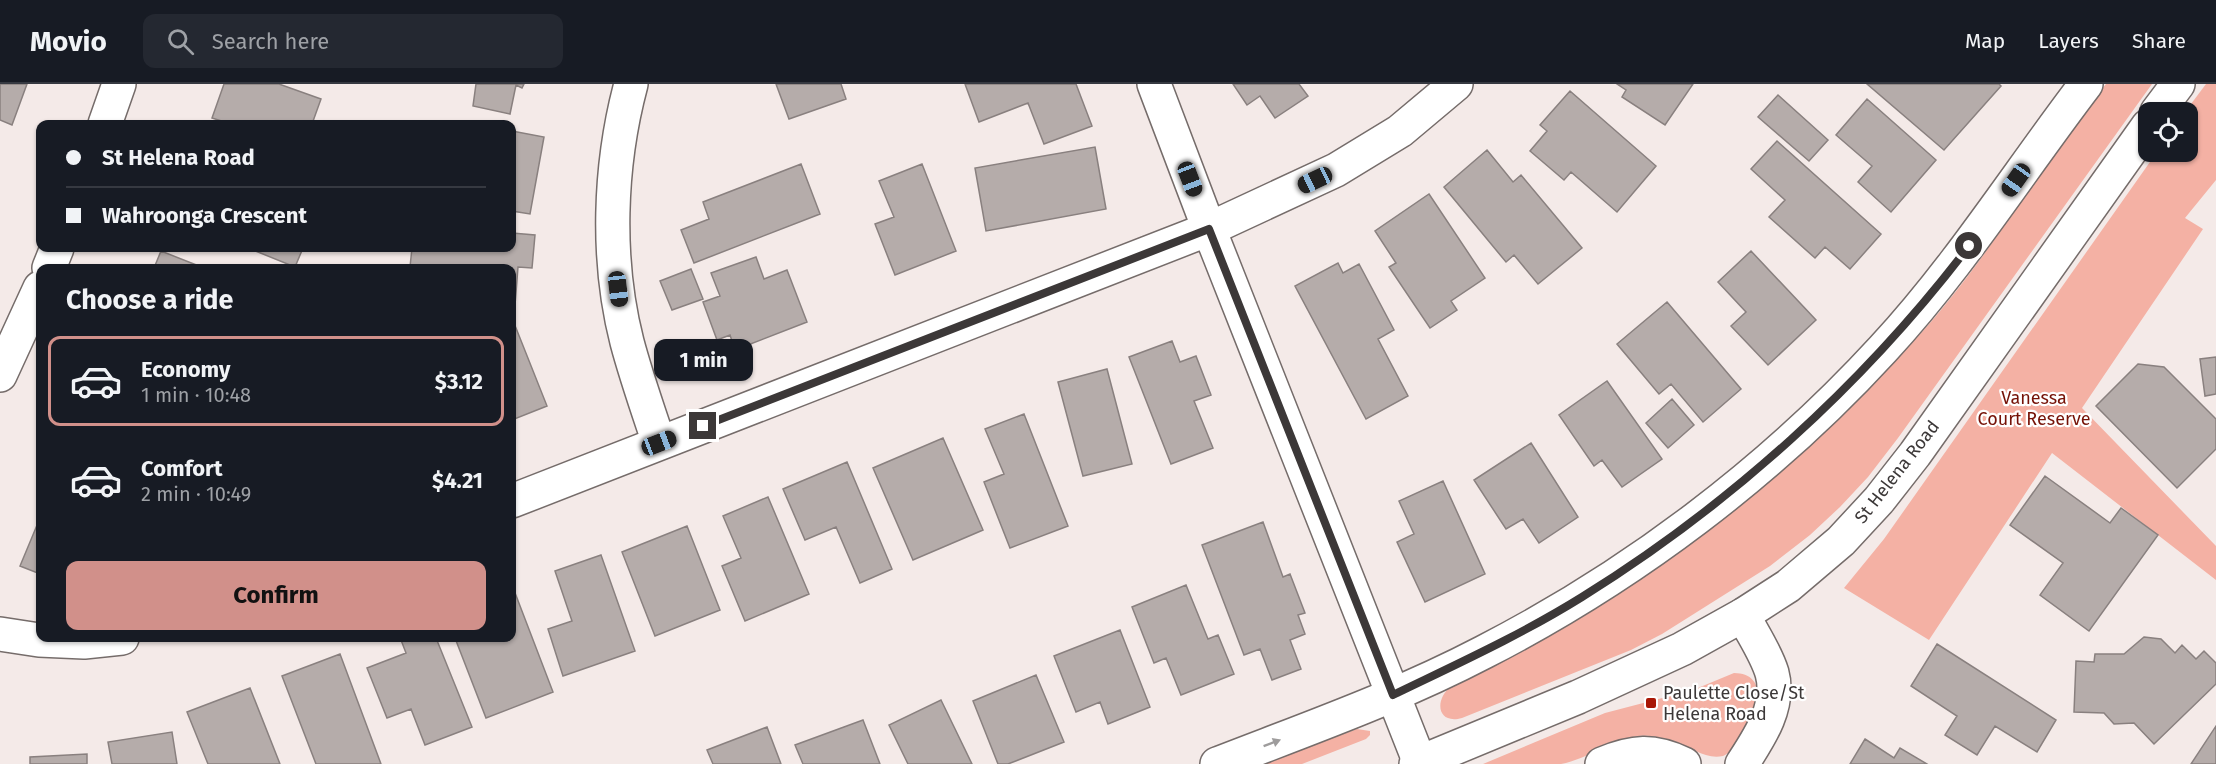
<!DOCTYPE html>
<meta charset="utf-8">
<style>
:root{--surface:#171b24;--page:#242831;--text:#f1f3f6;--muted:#9ea1a6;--line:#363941;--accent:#d1908a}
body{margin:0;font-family:"Fira Sans",sans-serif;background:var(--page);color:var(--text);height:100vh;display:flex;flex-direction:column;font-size:22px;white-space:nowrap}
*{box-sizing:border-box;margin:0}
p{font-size:20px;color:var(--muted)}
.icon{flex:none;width:33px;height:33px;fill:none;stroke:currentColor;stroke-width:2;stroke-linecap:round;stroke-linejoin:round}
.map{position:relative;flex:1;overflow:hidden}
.details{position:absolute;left:36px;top:180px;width:480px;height:378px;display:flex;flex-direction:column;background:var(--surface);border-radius:12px;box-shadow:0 2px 4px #0004}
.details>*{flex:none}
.guide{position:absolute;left:36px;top:36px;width:480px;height:132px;border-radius:12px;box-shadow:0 2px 4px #0004;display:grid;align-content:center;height:132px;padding:0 30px;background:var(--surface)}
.fabs{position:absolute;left:2138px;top:18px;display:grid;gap:12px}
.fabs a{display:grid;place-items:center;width:60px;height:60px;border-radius:12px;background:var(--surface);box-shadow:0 2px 4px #0004;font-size:30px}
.end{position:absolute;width:27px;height:27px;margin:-14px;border:8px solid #3c3838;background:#fff;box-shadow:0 0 0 3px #fff}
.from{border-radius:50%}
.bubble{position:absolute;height:42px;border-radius:12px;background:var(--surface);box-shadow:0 2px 4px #0004;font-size:20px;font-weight:700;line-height:42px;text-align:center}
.car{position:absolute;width:18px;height:36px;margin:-18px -9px;border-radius:8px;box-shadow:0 0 4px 2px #0007;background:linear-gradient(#222 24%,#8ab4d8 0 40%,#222 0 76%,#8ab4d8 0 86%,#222 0)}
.guide b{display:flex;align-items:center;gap:21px;height:57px;font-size:22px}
.guide b+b{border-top:2px solid var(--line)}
.guide i{width:15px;height:15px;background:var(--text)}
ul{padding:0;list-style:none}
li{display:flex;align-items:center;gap:18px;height:90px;margin:0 12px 9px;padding:0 18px;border:3px solid transparent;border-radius:12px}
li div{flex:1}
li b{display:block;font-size:22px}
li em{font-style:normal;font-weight:700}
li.selected{border-color:var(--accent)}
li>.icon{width:54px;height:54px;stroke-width:1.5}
h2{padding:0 30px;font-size:27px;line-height:72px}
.primary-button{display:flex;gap:12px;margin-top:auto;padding:12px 30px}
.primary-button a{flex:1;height:69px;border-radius:12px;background:var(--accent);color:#111;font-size:24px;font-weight:700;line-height:69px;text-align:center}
header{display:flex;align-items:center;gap:36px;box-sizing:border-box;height:84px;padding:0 30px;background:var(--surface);border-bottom:2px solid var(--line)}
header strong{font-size:28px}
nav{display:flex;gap:33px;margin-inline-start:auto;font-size:21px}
.search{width:420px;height:54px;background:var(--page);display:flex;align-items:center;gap:15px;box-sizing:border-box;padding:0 21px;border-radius:12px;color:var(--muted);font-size:22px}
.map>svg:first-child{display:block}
</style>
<header>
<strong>Movio</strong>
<div class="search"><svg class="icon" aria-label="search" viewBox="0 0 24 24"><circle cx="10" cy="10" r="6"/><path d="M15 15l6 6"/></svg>Search here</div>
<nav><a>Map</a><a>Layers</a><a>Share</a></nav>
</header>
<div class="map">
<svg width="2216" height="680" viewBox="0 0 2216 680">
<rect width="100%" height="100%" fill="#f4eae8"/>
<path fill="#f4b1a4" d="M 2106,0 L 2152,0 L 1898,354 L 1868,393 L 1840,423 L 1810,451 L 1770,482 L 1662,550 L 1631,566 L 1462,634 C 1437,641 1434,616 1451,602 C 1539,562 1623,512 1699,452 C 1731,427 1761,399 1791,372 C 1847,324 1903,274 1949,216 C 2005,147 2050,69 2106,0 Z
M 2206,0 L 2216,0 L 2216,96 L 2185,134 L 2203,145 L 2082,324 L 2216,462 L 2216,496 L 2052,369 L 1929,556 L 1844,504 L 1884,455 L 2157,68 L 2187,68 L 2187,28 L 2185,28 Z
M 1734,589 C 1785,590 1740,667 1723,672 C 1706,676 1691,663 1675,658 C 1664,654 1651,651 1639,652 C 1612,655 1588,675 1561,680 C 1554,680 1546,680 1538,680 C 1520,680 1502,680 1483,680 L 1605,629 L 1693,606 Z
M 1357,645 L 1370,647 L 1370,651 L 1366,655 L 1302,680 L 1260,680 Z"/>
<path fill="#b5acaa" stroke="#89807f" stroke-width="1.5" d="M 0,0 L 27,0 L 12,41 L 0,36 Z
M 224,0 L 279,0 L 321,15 L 312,40 L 231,40 L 212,34 Z
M 476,0 L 524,0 L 522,4 L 516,1 L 510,30 L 473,22 Z
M 776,0 L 841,0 L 846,15 L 789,35 Z
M 965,0 L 1076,0 L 1092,42 L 1044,60 L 1028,19 L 979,38 Z
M 1233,0 L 1299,0 L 1308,12 L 1275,34 L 1260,12 L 1247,21 Z
M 1617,0 L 1693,0 L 1665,41 L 1622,13 L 1626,6 Z
M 1867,0 L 1999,0 L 2001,2 L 1944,66 Z
M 1570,7 L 1656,82 L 1617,128 L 1571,88 L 1564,96 L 1530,67 L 1547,47 L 1540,41 Z
M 1778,11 L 1828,56 L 1809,77 L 1758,33 Z
M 1867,15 L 1936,76 L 1891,128 L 1858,98 L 1872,82 L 1836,51 Z
M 512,47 L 544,53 L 530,130 L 512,127 Z
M 1777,57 L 1881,150 L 1850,185 L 1825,163 L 1815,174 L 1769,133 L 1785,116 L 1751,85 Z
M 1095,63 L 1106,125 L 986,147 L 975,84 Z
M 1487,66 L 1513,98 L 1521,91 L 1582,164 L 1538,200 L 1514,171 L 1506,178 L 1444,103 Z
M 801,80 L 820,130 L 694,179 L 681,146 L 709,135 L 703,118 Z
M 922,80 L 956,167 L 895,191 L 875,140 L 894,133 L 879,97 Z
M 1429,110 L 1485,194 L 1451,217 L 1457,226 L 1430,244 L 1389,183 L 1396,179 L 1375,147 Z
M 512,149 L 535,151 L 532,184 L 518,183 L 515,221 L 512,221 L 512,184 L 410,183 L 412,164 L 512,164 Z
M 248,164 L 303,164 L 295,183 Z
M 161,167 L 204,184 L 154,184 Z
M 1751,167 L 1816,236 L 1768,281 L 1731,242 L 1746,228 L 1718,198 Z
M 756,173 L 764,195 L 787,186 L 807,238 L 735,266 L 730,251 L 717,256 L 703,218 L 720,212 L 711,189 Z
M 1338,179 L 1343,189 L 1359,180 L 1394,246 L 1378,255 L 1408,312 L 1366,335 L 1295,202 Z
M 691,185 L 703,215 L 672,226 L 660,197 Z
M 1667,218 L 1741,305 L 1703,338 L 1671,300 L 1659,310 L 1617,260 Z
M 512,234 L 547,322 L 512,336 Z
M 1172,257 L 1180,278 L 1196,272 L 1211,311 L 1194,317 L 1213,364 L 1171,380 L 1129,273 Z
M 2216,273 L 2216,310 L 2205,312 L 2200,275 Z
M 2138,280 L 2164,283 L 2216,335 L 2216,365 L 2177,404 L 2096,322 Z
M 1107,285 L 1132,380 L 1083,392 L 1058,298 Z
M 1607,297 L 1662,375 L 1622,403 L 1602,376 L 1594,382 L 1559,331 Z
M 1672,315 L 1694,341 L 1668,364 L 1646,339 Z
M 1024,330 L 1068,442 L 1010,464 L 984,398 L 1004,390 L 985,345 Z
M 943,354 L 983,446 L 913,476 L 873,384 Z
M 1531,359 L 1578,433 L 1539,459 L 1523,435 L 1506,445 L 1474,396 Z
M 847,378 L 892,485 L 860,499 L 836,443 L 805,456 L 783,405 Z
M 2045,392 L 2110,439 L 2121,424 L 2158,451 L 2089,547 L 2040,511 L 2063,479 L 2010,441 Z
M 1443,397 L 1485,490 L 1425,518 L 1397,458 L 1414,450 L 1399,417 Z
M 768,413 L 809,510 L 745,537 L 722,482 L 741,474 L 723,432 Z
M 40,434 L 40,490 L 20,482 Z
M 1263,438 L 1283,493 L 1290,490 L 1305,529 L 1298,531 L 1305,550 L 1290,556 L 1301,585 L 1272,596 L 1260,565 L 1244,571 L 1202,461 Z
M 687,442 L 720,526 L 655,552 L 622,468 Z
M 601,471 L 635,567 L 563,592 L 548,545 L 572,537 L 555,487 Z
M 512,501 L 553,608 L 486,634 L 455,554 L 512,554 Z
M 1186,501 L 1208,555 L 1218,551 L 1234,590 L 1181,611 L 1166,574 L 1154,579 L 1132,523 Z
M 1120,546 L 1150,623 L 1108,640 L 1100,618 L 1076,628 L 1054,572 Z
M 2144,553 L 2161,555 L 2175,569 L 2182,561 L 2196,575 L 2204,567 L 2216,579 L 2216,600 L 2154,660 L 2134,639 L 2114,640 L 2104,629 L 2074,628 L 2076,577 L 2094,578 L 2095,570 L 2124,570 Z
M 407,554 L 436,554 L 472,643 L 425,661 L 411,625 L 387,634 L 367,584 L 406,569 L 401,556 Z
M 1937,560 L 2056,636 L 2037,668 L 1995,642 L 1977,671 L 1945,651 L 1957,632 L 1911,602 Z
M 340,570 L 381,680 L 316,680 L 282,592 Z
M 1036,591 L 1064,658 L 1008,680 L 998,680 L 973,617 Z
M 250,604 L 280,680 L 208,680 L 187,628 Z
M 941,616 L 972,680 L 908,680 L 889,641 Z
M 863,636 L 880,680 L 803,680 L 795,661 Z
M 2216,642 L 2216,680 L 2191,680 Z
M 767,643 L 781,680 L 713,680 L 707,666 Z
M 172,648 L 177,680 L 112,680 L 108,658 Z
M 1865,655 L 1894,674 L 1900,664 L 1927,680 L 1850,680 Z
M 87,670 L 87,680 L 30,680 L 30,673 Z"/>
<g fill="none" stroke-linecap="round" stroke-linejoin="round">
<g stroke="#756c6a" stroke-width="36">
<path id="street" d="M 631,0 C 609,82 606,176 627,258 C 636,292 648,326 659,359
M 1154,0 L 1209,145 L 1420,679
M 105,40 L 119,0
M 49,184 L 57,164
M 0,291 L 40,204
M 512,417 L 1209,145 L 1336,86 L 1400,47 L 1456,0
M 0,550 L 39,556 L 84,558 L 122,554
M 1217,680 C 1307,645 1398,613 1484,568 C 1632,492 1770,388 1883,265 C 1959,183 2018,89 2086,0
M 1602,680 C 1633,667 1653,665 1684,680
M 1742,680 C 1759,654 1781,622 1772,589 C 1766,569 1752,549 1743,531"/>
</g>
<g stroke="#756c6a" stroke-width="36">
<path id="secondary" d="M 2157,28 L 2178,0
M 1416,680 L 1578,613 L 1682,565 L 1743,531 L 1788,502 L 1841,457 L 1879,416 L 1915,370 L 2148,42"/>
</g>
<use href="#street" stroke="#fff" stroke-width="33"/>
<use href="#secondary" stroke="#fff" stroke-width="33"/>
</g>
<defs><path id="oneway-solid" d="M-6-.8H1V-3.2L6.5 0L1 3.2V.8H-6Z" transform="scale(1.5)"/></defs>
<use fill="#9e9c9c" href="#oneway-solid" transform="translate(1272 659) rotate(-21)"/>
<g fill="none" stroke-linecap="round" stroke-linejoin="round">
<path stroke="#3c3838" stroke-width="8" d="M 703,342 L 1209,145 L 1393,611 C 1457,580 1521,551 1582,513 C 1730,421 1863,301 1969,162"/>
</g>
<rect fill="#a91706" stroke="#fff" stroke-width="2" x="1645" y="613" width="12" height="12" rx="3"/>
<g text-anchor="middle" stroke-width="4.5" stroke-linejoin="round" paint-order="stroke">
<g font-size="18" fill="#751207" stroke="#fff">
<text x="2034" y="320">Vanessa<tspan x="2034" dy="21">Court Reserve</tspan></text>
</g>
<g font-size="18" fill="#3c3838" stroke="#fff">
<text transform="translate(1897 388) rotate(-52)" y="6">St Helena Road</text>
</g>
<g font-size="18" fill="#3c3838" stroke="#fff" text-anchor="start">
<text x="1663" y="615">Paulette Close/St<tspan x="1663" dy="21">Helena Road</tspan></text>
</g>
</g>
</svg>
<div class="fabs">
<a><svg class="icon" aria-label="locate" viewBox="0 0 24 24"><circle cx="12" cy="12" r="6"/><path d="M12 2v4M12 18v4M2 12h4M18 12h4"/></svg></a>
</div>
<i class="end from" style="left:1969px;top:162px"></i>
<i class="end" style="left:703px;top:342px"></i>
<div class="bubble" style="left:654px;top:255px;width:99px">1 min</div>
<i class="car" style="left:1190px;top:95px;rotate:159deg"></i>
<i class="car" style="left:1315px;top:96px;rotate:245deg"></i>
<i class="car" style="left:2016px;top:96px;rotate:215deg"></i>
<i class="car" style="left:618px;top:205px;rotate:173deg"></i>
<i class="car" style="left:659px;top:359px;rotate:69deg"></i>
<div class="guide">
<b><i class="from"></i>St Helena Road</b>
<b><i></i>Wahroonga Crescent</b>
</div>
<section class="details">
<h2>Choose a ride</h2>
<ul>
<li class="selected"><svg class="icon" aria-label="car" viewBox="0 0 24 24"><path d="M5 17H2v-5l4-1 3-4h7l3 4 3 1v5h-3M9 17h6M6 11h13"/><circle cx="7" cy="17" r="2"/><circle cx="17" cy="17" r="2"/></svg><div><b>Economy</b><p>1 min · 10:48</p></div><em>$3.12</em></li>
<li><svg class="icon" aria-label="car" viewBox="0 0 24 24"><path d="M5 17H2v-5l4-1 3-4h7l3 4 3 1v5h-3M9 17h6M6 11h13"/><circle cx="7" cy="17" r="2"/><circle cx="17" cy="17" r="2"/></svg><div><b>Comfort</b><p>2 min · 10:49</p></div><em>$4.21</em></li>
</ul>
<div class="primary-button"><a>Confirm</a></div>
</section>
</div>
